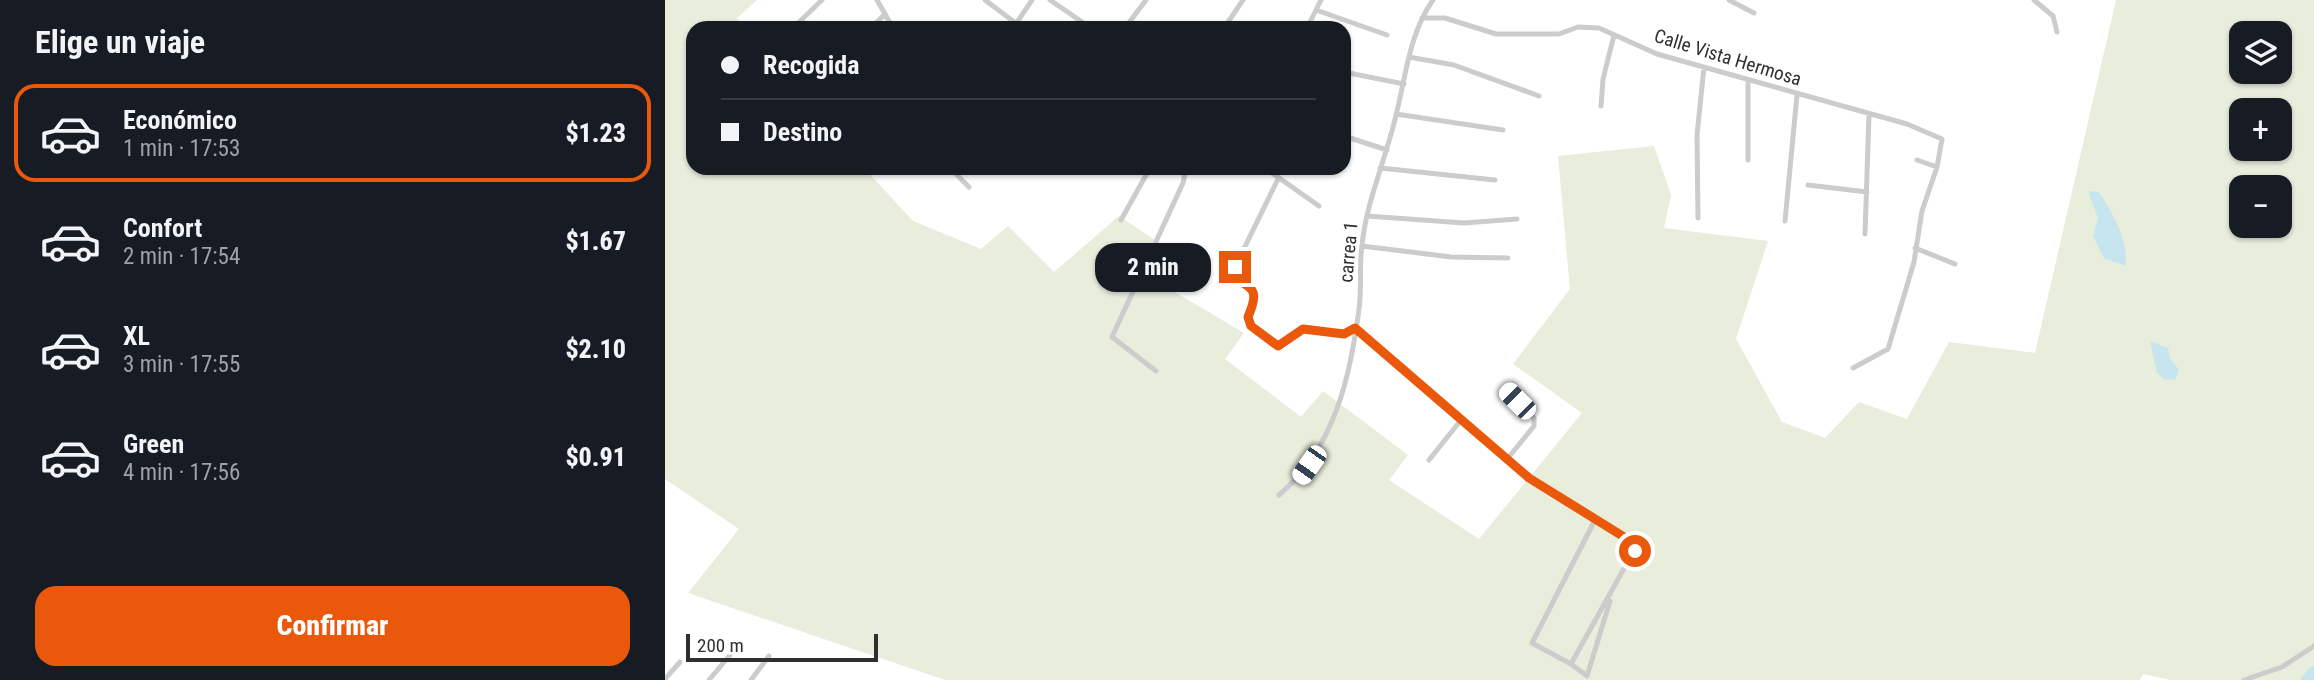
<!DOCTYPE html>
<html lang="es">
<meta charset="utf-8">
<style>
:root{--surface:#171b24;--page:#20242c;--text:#f1f3f6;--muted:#9ea1a6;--line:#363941;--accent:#ea580c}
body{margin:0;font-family:"Roboto Condensed",sans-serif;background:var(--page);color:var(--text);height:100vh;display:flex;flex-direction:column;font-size:26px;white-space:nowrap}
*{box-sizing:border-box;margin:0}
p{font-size:23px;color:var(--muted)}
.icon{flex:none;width:38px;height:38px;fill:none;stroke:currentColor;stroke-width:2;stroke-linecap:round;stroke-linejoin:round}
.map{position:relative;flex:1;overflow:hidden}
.details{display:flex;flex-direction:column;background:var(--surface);width:665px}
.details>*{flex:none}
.top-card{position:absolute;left:21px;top:21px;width:665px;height:154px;border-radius:21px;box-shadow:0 2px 5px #0004;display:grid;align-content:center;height:154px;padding:0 35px;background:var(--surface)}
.buttons{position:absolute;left:1564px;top:21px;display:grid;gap:14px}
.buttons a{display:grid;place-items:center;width:63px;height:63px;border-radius:14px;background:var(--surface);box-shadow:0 2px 5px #0004;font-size:35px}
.scale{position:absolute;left:21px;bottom:18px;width:192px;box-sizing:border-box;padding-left:7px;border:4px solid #2f2f2f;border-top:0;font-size:19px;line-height:24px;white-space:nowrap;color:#2f2f2f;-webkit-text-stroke:5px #fff;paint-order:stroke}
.end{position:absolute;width:32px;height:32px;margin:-16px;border:9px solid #ea580c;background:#fff;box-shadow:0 0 0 4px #fff}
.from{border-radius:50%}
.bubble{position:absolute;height:49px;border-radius:21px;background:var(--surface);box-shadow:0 2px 5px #0004;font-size:23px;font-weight:800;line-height:49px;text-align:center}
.car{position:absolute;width:21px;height:42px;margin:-21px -10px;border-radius:9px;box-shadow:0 0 5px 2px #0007;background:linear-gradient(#fff 24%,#345 0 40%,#fff 0 76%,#345 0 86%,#fff 0)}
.top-card b{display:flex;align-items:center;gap:24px;height:66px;font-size:26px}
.top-card b+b{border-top:2px solid var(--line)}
.top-card i{width:18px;height:18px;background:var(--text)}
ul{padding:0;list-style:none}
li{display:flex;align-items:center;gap:21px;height:98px;margin:0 14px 10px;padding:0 21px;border:4px solid transparent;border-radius:21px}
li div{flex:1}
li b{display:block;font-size:26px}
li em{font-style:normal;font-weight:800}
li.current{border-color:var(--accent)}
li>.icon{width:63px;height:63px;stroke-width:1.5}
h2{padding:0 35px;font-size:32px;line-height:84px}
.button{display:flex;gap:14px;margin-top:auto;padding:14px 35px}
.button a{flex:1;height:80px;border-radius:21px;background:var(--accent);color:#fff;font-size:28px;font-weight:800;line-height:80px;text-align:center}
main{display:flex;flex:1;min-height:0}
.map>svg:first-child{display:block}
</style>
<main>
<section class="details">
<h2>Elige un viaje</h2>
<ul>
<li class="current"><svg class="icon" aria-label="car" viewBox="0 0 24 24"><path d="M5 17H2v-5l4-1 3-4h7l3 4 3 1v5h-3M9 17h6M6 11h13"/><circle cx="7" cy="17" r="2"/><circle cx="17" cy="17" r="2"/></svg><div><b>Económico</b><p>1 min · 17:53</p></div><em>$1.23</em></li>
<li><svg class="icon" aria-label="car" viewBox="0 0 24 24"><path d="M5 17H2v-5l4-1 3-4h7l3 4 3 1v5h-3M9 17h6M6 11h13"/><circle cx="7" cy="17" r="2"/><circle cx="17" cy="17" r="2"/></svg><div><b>Confort</b><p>2 min · 17:54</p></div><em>$1.67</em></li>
<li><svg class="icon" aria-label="car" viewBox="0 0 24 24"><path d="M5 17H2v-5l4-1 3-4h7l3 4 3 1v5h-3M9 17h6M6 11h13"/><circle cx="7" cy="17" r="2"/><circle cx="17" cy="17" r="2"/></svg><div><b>XL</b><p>3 min · 17:55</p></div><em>$2.10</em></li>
<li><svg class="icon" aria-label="car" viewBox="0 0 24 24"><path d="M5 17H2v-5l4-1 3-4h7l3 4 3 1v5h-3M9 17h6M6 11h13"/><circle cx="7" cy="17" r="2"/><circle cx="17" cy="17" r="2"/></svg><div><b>Green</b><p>4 min · 17:56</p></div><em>$0.91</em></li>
</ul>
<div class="button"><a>Confirmar</a></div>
</section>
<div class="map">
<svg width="1649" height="680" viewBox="0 0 1649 680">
<rect width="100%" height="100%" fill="#fff"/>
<path fill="#e8eddc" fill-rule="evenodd" d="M 0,0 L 92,0 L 72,18 L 80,28 L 28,28 L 28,168 L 199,168 L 248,221 L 316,249 L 343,226 L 389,272 L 454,216 L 509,253 L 491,281 L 579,333 L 560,359 L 636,417 L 658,391 L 743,455 L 724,480 L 814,539 L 917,413 L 848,364 L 905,289 L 893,156 L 989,146 L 1006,195 L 999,228 L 1103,241 L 1071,339 L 1117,422 L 1160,438 L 1194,402 L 1242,419 L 1284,342 L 1370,353 L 1451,0 L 1649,0 L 1649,680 L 1506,680 L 1478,674 L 1475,680 L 280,680 L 23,593 L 74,529 L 0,479 ZM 1577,33 L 1615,33 L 1615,72 L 1577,72 ZM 1577,110 L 1615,110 L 1615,149 L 1577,149 ZM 1577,187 L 1615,187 L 1615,226 L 1577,226 Z"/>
<path fill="#c6e5ef" d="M 1423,191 L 1434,192 C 1447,213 1465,241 1460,266 L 1439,258 L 1428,236 L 1433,218 Z
M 1485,341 L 1503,348 L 1505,358 L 1514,370 L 1510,380 L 1499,379 L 1492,373 Z"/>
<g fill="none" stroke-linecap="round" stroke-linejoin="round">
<path stroke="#c6e5ef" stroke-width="12" d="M 1642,680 L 1649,672"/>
<path stroke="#ccc" stroke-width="5" d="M 212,0 L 228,28
M 320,0 L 352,24
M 385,0 L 426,28
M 656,0 L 651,10 L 722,35
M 1064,0 L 1089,13
M 1369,0 L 1388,16 L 1392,32
M 757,18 L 780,18 L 831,34 L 894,34 L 913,27 L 934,28 L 992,54 L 1242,124 L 1277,139 L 1272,167 L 1257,211 L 1249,262 L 1223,349 L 1188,368
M 128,28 L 157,0
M 206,28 L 220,14
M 348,28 L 367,0
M 460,28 L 481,0
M 559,28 L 578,0
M 642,28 L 651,10
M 744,57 L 789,65 L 874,96
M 679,72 L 739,84
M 1083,81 L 1083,160
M 936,106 L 938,79 L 949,35
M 731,114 L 838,130
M 679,136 L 722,150
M 1252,160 L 1272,167
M 285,168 L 304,187
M 600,168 L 654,206
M 715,168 L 830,180
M 244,171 L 247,168
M 613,179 L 570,267 C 570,294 601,276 583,317 L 585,326 L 613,346 L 638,329 L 679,334 L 690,328 L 864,478 L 972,545 L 906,664 L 867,643 L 931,518
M 1143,185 L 1202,192
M 702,216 L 799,223 L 852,219
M 1033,218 L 1032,135 L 1039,67
M 456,220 L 485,168
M 1120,221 L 1132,95
M 1200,234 L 1204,114
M 697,246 L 786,257 L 843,258
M 1250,248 L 1290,264
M 491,371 L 447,337 L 518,183 L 521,168
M 839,389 L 869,418 L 869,426 L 843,458
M 764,460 L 796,420
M 614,495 C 669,448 685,379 694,309 C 697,288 694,266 697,245 C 702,198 722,157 732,111 C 741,74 745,32 768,0
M 906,664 L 922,676 L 945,601
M 0,679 L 15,662
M 44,680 L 65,655
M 86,680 L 104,656
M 1579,680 L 1617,667 L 1649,646"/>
</g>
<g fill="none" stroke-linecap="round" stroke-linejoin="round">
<path stroke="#ea580c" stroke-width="9" d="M 570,267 C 571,294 601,276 583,317 L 586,326 L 613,346 L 638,329 L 679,334 L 690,328 L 864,478 L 972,545 L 970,551"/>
</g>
<g text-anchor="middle" stroke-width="7" stroke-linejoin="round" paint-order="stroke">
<g font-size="19" fill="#2f2f2f" stroke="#fff">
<text transform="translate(1063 57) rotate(17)" y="7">Calle Vista Hermosa</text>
<text transform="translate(683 252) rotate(-85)" y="7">carrea 1</text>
</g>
</g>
</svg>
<div class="buttons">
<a><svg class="icon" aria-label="layers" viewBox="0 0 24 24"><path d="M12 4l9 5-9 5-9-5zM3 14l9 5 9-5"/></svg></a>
<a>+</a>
<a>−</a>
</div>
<div class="scale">200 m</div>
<i class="end from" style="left:970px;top:551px"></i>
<i class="end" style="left:570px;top:267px"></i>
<div class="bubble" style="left:430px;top:243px;width:116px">2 min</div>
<i class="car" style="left:852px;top:401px;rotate:315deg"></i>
<i class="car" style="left:644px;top:465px;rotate:215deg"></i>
<div class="top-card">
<b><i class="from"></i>Recogida</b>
<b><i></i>Destino</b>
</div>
</div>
</main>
